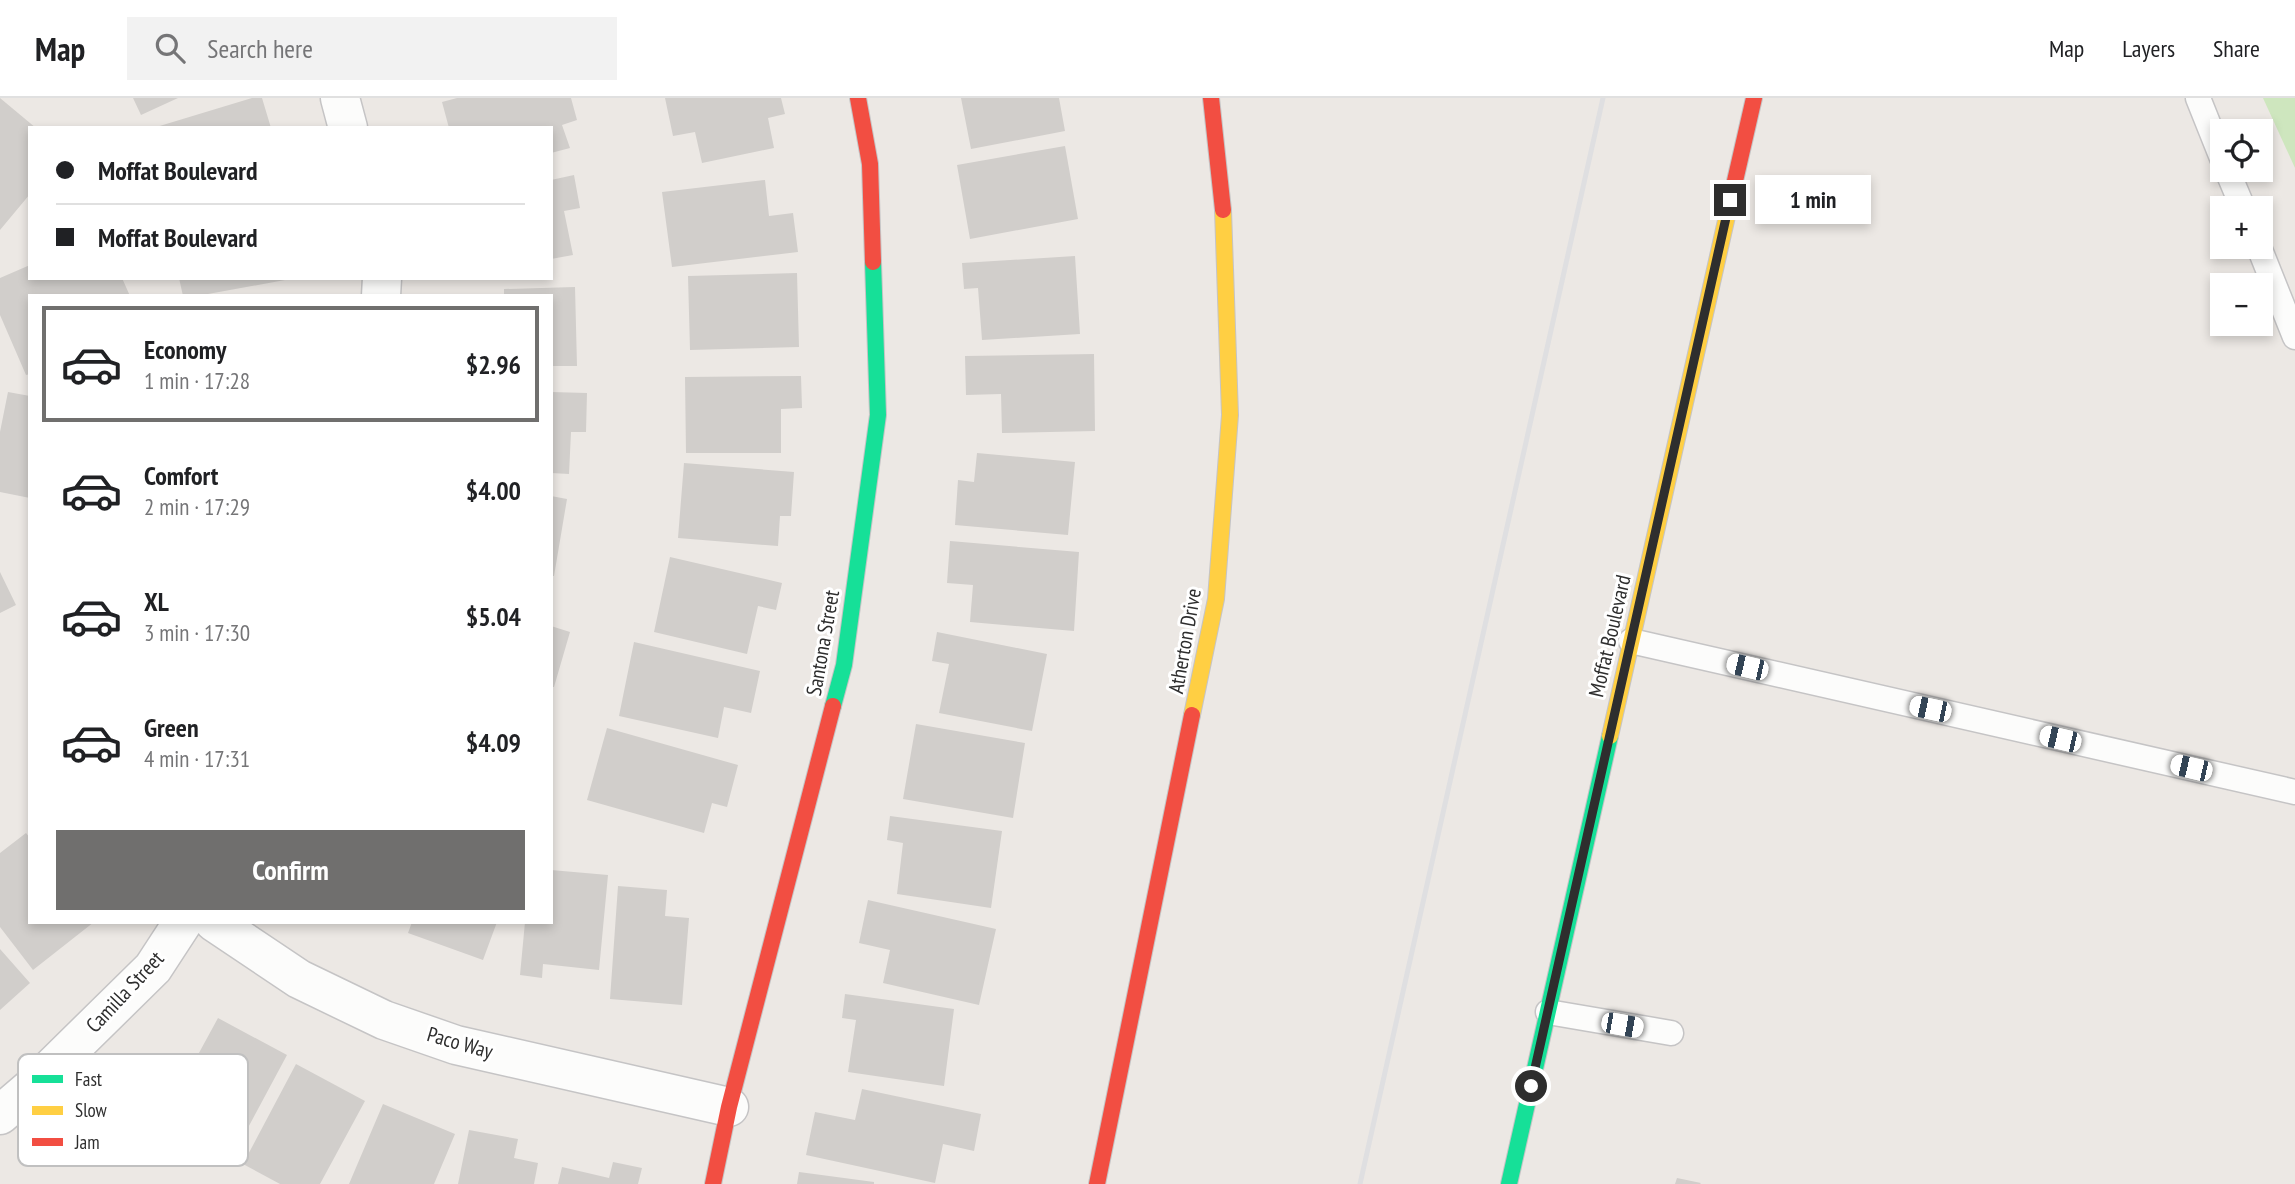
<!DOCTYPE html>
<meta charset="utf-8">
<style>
:root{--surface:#fff;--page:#f2f2f2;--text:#202124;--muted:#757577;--line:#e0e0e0;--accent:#706f6e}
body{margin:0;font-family:"PT Sans Narrow",sans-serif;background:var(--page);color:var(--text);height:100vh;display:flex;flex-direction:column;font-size:26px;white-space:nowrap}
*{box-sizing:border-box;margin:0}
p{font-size:23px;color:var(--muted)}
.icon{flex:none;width:38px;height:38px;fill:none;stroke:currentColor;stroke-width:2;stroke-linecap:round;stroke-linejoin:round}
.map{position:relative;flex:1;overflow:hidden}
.drawer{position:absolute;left:28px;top:196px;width:525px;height:630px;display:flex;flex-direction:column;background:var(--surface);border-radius:0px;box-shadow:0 4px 10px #0003}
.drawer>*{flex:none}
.hud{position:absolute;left:28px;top:28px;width:525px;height:154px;border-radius:0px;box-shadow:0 4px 10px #0003;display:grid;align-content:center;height:154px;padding:0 28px;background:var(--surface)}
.controls{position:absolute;left:2210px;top:21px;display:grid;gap:14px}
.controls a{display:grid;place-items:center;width:63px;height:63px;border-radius:0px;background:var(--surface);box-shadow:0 4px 10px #0003;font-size:35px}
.end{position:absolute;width:32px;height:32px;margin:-16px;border:9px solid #2e2e2e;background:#fff;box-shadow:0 0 0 4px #fff}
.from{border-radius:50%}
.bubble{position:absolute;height:49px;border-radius:0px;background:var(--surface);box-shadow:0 4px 10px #0003;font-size:23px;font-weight:700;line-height:49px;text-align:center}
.car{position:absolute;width:21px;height:42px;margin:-21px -10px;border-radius:9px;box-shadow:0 0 5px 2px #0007;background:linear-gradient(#fff 24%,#345 0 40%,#fff 0 76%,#345 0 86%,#fff 0)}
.hud b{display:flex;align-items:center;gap:24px;height:66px;font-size:26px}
.hud b+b{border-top:2px solid var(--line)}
.hud i{width:18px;height:18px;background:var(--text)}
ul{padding:12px 0 0;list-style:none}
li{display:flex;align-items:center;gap:21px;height:116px;margin:0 14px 10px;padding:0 14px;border:4px solid transparent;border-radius:0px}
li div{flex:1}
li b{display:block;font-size:26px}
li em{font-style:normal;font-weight:700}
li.selected{border-color:var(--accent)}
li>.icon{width:63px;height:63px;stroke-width:1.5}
.primary-button{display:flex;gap:14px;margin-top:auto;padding:14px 28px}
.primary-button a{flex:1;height:80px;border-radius:0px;background:var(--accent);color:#fff;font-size:28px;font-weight:700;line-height:80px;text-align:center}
header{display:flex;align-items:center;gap:42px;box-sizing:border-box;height:98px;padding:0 35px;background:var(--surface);border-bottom:2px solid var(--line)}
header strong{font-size:33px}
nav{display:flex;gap:38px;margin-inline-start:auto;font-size:24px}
.search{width:490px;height:63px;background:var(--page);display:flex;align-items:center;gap:18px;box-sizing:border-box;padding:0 24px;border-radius:0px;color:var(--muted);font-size:26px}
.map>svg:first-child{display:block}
</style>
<header>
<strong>Map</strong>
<div class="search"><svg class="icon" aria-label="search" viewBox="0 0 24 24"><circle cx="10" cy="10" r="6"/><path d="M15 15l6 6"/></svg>Search here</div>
<nav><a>Map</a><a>Layers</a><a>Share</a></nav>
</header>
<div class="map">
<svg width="2295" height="1086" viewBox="0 0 2295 1086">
<rect width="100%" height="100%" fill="#ece8e4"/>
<path fill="#cee6be" d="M 2263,0 L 2295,0 L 2295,70 Z"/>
<path fill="#d1cecb" d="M 0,0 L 36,30 L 30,30 L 30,96 L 0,132 Z
M 133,0 L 178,0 L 141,17 Z
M 252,0 L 262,0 L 271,30 L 153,30 Z
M 457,0 L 571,0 L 577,22 L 562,27 L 570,50 L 551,55 L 551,30 L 449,30 L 442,4 Z
M 665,0 L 781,0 L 785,16 L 768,20 L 774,50 L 702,65 L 695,34 L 673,38 Z
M 961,0 L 1059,0 L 1065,33 L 971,51 Z
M 1065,48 L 1078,121 L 970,141 L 957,67 Z
M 574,77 L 580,110 L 564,113 L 573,157 L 551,161 L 551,82 Z
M 765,82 L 769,118 L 793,115 L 798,154 L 672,169 L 662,94 Z
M 1075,158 L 1080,236 L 982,242 L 978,190 L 964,191 L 962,165 Z
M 30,167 L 30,180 L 122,180 L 130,198 L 30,198 L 30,276 L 26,277 L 0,217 L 0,180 Z
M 797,175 L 799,249 L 690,252 L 688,178 Z
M 179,180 L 285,180 L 285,182 L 197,198 L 183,198 Z
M 575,189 L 577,268 L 551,268 L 551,198 L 504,198 L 504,191 Z
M 1094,256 L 1095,333 L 1002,335 L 1001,296 L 966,297 L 965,258 Z
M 801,278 L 802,310 L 781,311 L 781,355 L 686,355 L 685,279 Z
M 8,294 L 30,298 L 30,400 L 0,394 L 0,334 Z
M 551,294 L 587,295 L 586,334 L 571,334 L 569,376 L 551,375 Z
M 977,355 L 1075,364 L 1068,437 L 955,427 L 958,382 L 974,384 Z
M 684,365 L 794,374 L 791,418 L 780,418 L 778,448 L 678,440 Z
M 551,398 L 567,401 L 554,478 L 551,478 Z
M 950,443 L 1079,454 L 1074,533 L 970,524 L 973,487 L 947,485 Z
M 670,459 L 782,485 L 776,512 L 758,508 L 747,556 L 654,534 Z
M 0,474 L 16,507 L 0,515 Z
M 551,528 L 570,534 L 554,589 L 551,589 Z
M 937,534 L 1047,556 L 1032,633 L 939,615 L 949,566 L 932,563 Z
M 634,544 L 760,573 L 751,615 L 724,609 L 718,640 L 619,618 Z
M 916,626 L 1025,645 L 1013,720 L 903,701 Z
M 607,630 L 738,667 L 727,709 L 712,705 L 704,735 L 587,702 Z
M 890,718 L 1002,733 L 991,810 L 897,796 L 903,745 L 887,742 Z
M 26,735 L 30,740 L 30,824 L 94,824 L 33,872 L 0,829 L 0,755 Z
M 551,772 L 608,777 L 599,872 L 543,866 L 542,880 L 520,877 L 525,824 L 551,824 Z
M 618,788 L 667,792 L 665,818 L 689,820 L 682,907 L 610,901 Z
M 868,802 L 996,831 L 979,907 L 883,885 L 890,852 L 859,845 Z
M 412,824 L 497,824 L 483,862 L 408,835 Z
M 0,851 L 30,885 L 0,912 Z
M 845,896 L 954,911 L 944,988 L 848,974 L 856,922 L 842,920 Z
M 218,920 L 287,957 L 228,1067 L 158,1030 Z
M 296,966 L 365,1003 L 320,1086 L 280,1086 L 243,1066 Z
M 862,991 L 981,1016 L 974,1053 L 943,1046 L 935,1085 L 806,1057 L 815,1014 L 855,1022 Z
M 383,1006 L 455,1036 L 434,1086 L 349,1086 Z
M 469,1032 L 518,1041 L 514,1060 L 538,1065 L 534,1086 L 458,1086 Z
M 613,1064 L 642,1070 L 638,1086 L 558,1086 L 562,1069 L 609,1080 Z
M 799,1074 L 874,1084 L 874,1086 L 797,1086 Z
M 1677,1080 L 1701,1085 L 1700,1086 L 1675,1086 Z"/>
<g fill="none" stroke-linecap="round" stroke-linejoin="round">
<g stroke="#c5c4c5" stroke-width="27">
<path id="lane" d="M 2198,0 L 2222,60
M 2227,72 L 2243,110
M 2259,149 L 2295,239
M 1631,543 L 2295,694
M 1548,914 L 1671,935"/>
</g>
<g stroke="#c5c4c5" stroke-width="41">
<path id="street" d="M 340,0 L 348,30
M 381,198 L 382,180
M 214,824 L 299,881 L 384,922 L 456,947 L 729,1009
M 0,1017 L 30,991 L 153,870 L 183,824"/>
</g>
<g stroke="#c5c4c5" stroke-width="18">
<path id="fast" d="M 833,608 L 844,567 L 878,317 L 873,164
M 1509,1086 L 1610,638"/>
</g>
<g stroke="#c5c4c5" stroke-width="18">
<path id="slow" d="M 1192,617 L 1216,501 L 1230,317 L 1223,112
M 1610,638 L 1732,96"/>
</g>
<g stroke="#c5c4c5" stroke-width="18">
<path id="jam" d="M 858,0 L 870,66 L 873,164
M 1211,0 L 1223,112
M 1732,96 L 1754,0
M 713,1086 L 729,1009 L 833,608
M 1097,1086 L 1192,617"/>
</g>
<use href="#lane" stroke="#fcfcfb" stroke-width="24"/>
<use href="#street" stroke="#fcfcfb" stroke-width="38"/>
<use href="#fast" stroke="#16e098" stroke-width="16"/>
<use href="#slow" stroke="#ffcf43" stroke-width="16"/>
<use href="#jam" stroke="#f24e42" stroke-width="16"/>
<path stroke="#dfdfe1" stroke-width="5" d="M 1360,1086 L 1603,0"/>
</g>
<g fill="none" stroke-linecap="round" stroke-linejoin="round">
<path stroke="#2e2e2e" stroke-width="9" d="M 1531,988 L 1730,102"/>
</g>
<g text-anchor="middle" stroke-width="6" stroke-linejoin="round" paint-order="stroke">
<g font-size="21" fill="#2e2e2e" stroke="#fff">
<text transform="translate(1610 538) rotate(-77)" y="7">Moffat Boulevard</text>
<text transform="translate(1185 543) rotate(-80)" y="7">Atherton Drive</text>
<text transform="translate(823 545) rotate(-80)" y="7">Santona Street</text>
<text transform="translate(125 894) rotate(-47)" y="7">Camilla Street</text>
<text transform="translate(460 945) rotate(16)" y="7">Paco Way</text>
</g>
</g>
<rect x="18" y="956" width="230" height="112" rx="10" fill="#fff" stroke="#c0c0c0" stroke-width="2"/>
<rect x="32" y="977" width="31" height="8" fill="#16e098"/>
<rect x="32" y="1008" width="31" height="9" fill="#ffcf43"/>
<rect x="32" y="1040" width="31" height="8" fill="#f24e42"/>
<g font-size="19" fill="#2e2e2e">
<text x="75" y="988">Fast</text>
<text x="75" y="1019">Slow</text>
<text x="75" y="1051">Jam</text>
</g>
</svg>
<div class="controls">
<a><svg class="icon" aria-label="locate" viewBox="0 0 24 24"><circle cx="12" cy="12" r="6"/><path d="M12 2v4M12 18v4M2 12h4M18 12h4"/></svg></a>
<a>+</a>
<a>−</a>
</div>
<i class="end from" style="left:1531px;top:988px"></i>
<i class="end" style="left:1730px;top:102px"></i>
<div class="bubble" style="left:1755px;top:77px;width:116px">1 min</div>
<i class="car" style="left:1747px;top:569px;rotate:283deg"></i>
<i class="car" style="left:1930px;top:611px;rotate:282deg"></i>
<i class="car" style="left:2060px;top:641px;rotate:283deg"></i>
<i class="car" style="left:2191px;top:670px;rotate:283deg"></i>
<i class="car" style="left:1622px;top:927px;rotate:100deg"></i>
<div class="hud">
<b><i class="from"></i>Moffat Boulevard</b>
<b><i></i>Moffat Boulevard</b>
</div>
<section class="drawer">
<ul>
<li class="selected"><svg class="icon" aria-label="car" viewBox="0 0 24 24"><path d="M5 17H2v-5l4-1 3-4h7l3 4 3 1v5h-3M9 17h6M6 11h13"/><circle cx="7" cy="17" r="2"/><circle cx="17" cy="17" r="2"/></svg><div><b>Economy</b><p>1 min · 17:28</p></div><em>$2.96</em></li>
<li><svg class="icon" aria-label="car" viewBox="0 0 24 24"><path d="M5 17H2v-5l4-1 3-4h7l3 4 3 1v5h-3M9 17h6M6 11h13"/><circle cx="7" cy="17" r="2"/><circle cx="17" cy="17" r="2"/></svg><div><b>Comfort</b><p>2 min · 17:29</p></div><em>$4.00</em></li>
<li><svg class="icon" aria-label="car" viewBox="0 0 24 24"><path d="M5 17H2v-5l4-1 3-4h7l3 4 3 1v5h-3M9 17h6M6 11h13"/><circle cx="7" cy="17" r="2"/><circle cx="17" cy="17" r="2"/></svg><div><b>XL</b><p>3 min · 17:30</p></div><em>$5.04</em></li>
<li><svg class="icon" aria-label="car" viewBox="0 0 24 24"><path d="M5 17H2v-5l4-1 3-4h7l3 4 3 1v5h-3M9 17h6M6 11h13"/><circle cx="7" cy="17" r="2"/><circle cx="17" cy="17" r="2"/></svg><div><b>Green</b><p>4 min · 17:31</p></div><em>$4.09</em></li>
</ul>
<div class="primary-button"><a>Confirm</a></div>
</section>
</div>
